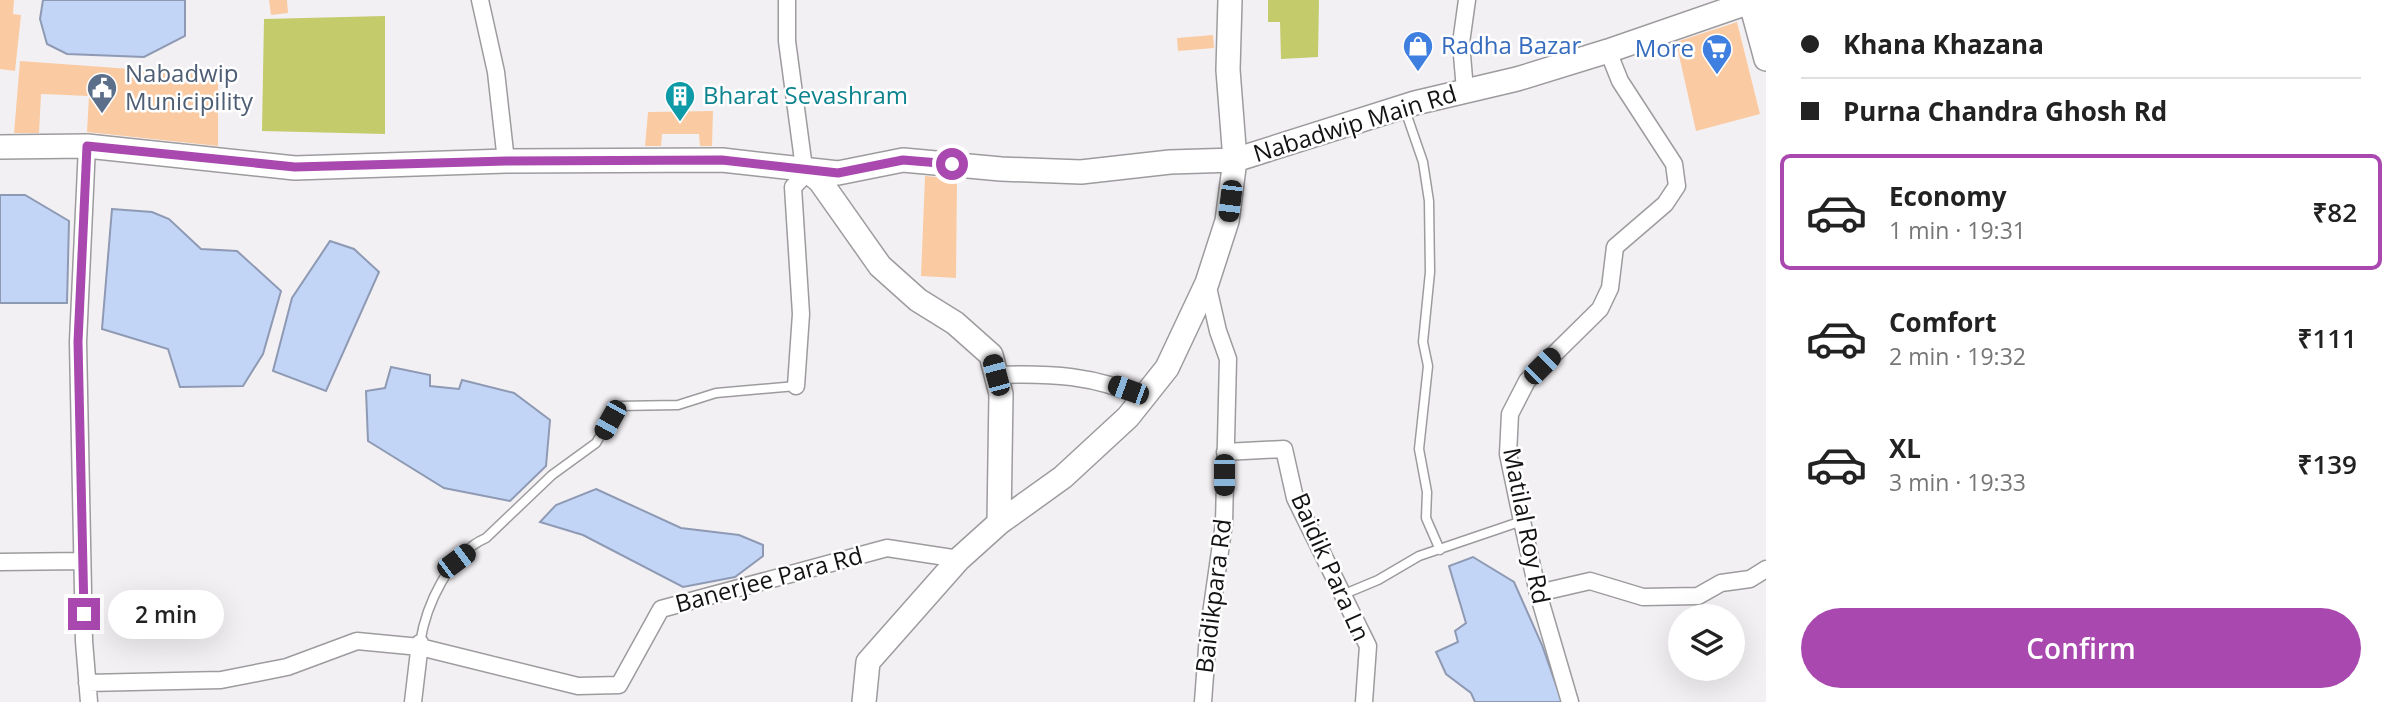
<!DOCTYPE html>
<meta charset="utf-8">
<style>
:root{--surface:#fff;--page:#f2f2f2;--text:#222;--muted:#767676;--line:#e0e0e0;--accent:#a948af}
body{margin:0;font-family:"Open Sans",sans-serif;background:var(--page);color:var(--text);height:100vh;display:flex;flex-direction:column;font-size:26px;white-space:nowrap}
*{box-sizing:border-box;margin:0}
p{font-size:23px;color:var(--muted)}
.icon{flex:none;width:38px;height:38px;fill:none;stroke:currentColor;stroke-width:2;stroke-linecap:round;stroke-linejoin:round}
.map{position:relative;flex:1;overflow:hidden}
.side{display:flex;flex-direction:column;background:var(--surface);width:630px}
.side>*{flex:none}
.hud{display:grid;align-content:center;height:154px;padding:0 35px;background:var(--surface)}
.controls{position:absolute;left:1668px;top:604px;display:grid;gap:14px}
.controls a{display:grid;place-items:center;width:77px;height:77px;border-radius:50%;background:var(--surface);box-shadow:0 7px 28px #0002;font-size:35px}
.end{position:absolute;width:32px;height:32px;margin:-16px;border:9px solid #a948af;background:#fff;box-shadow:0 0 0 4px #fff}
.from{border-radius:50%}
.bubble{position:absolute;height:49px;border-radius:24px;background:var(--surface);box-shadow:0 7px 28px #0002;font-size:23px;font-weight:600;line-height:49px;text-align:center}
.car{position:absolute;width:21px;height:42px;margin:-21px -10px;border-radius:9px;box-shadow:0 0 5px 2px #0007;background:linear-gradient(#222 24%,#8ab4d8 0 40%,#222 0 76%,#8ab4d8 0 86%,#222 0)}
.hud b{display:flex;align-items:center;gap:24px;height:66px;font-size:26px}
.hud b+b{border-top:2px solid var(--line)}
.hud i{width:18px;height:18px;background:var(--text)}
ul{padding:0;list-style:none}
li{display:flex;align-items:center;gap:21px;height:116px;margin:0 14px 10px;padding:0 21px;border:4px solid transparent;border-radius:10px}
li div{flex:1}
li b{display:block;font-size:26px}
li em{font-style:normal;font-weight:600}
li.current{border-color:var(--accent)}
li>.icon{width:63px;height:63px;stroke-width:1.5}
.cta{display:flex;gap:14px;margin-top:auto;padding:14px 35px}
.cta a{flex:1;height:80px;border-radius:42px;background:var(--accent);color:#fff;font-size:28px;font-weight:600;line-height:80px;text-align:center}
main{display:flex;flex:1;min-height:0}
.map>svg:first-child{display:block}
</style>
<main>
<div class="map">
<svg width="1766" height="702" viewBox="0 0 1766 702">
<rect width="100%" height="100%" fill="#f3f0f4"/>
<path fill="#c3cb6a" d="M 1268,0 L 1319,0 L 1318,57 L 1281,59 L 1280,22 L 1268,22 Z
M 385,16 L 385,134 L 262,131 L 264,19 Z"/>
<path fill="#c3d5f7" stroke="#8e9ab3" stroke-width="2" d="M 43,0 L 185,0 L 185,36 L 144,57 L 67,54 L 47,44 L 40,19 Z
M 0,195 L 25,195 L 69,221 L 67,303 L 0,303 Z
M 112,209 L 152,212 L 169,219 L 201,249 L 237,251 L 281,291 L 263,354 L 243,386 L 180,387 L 168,349 L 102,329 Z
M 330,241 L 354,249 L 379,272 L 326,391 L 273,371 L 292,298 Z
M 391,367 L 430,375 L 430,386 L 459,389 L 462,380 L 514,393 L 550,420 L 546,466 L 510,501 L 444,488 L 368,441 L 366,391 L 385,388 Z
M 596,489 L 681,528 L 739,535 L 763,545 L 763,556 L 735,577 L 683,587 L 583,535 L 540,522 L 556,505 Z
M 1473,557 L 1514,582 L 1542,645 L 1562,702 L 1475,702 L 1471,693 L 1446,674 L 1436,652 L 1458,642 L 1455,631 L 1466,623 L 1449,566 Z"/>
<path fill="#facba2" d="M 0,0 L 14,0 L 13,14 L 21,15 L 15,71 L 0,69 Z
M 269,0 L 287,0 L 288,13 L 271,15 Z
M 1737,22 L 1760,114 L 1696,131 L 1676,42 Z
M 1213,35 L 1214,48 L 1178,51 L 1177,38 Z
M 20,61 L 131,69 L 218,71 L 218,146 L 87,132 L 89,96 L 41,94 L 39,133 L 14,133 Z
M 713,111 L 712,146 L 700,146 L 699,134 L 662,134 L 661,146 L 645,146 L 648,112 Z
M 925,176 L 957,179 L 956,278 L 921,276 Z"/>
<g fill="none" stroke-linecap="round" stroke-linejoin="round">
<g stroke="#9d9b9e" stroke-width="11">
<path id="lane" d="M 1405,110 L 1423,162 L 1429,201 L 1430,272 L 1423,342 L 1428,366 L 1419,449 L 1427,492 L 1426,518 L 1440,550
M 1342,595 L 1378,580 L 1419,556 L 1522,521
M 420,643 C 426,605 449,554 486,538 L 552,475 L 596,443 L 618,406 L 678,405 L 716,393 L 796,386"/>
</g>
<g stroke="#9d9b9e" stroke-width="19">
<path id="street" d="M 480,0 L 496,72 L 506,161
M 787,0 L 787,41 L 804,168 L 803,177 L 793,187 L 801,314 L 796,386
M 1465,90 L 1461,43 L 1467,0
M 87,146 L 78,342 L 84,641 L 89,702
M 996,375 C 1050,373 1095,375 1144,398
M 1225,452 L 1284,449 L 1295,498 L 1368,646 L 1364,702
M 0,562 L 82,561
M 1538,593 L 1590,581 L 1643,597 L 1698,596 L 1721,583 L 1750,579 L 1766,569
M 87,683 L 221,680 L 287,667 L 357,641 L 420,647 L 578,686 L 619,685 L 661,609 L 887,548 L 959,559
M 413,702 L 420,643
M 1203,702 L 1208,635 L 1224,523 L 1228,359 L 1218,331 L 1207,283
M 1570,702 L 1538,593 L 1522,521 L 1508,454 L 1510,414 L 1527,381 L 1600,309 L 1610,288 L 1615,247 L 1665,204 L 1677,186 L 1674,164 L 1620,81 L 1608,51"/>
</g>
<g stroke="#9d9b9e" stroke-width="26">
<path id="secondary" d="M 1750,0 L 1766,59
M 0,147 L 87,146 L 295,168 L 506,161 L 722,160 L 838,173 L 903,160 L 1001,169 L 1081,172 L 1170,162 L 1235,160 L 1415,103 L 1517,79 L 1608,51 L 1750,2 L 1766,3
M 804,168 L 820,181 L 880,266 L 918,300 L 955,323 L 991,355 L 1001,394 L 999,523
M 864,702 L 868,662 L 959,559 L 999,523 L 1063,477 L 1128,417 L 1167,368 L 1207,283 L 1227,221 L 1235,160 L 1228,70 L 1230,0"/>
</g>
<use href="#lane" stroke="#fff" stroke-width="8"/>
<use href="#street" stroke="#fff" stroke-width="16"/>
<use href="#secondary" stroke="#fff" stroke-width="23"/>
</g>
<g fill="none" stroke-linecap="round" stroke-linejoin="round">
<path stroke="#a948af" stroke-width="9" d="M 84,614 L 78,342 L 87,146 L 295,167 L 506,161 L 722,160 L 838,173 L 903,160 L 952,164"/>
</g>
<defs>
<g id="shop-pin" transform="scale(1.575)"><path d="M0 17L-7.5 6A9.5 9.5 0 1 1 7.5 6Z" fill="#3f7fe0" stroke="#fff"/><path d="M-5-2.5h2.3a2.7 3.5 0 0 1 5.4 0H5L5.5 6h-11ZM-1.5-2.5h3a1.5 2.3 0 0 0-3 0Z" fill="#fff"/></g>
<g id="supermarket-pin" transform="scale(1.575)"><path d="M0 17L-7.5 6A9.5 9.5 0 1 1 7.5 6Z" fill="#3f7fe0" stroke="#fff"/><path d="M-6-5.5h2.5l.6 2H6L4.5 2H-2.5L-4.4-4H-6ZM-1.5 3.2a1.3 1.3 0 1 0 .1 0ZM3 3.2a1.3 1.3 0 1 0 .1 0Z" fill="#fff"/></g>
<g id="civic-pin" transform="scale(1.575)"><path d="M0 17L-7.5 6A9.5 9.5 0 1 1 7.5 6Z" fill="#5c6f8a" stroke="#fff"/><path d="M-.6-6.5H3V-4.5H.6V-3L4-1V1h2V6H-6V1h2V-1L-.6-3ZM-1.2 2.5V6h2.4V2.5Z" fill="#fff"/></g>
<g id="building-pin" transform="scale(1.575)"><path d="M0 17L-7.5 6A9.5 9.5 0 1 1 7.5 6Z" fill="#0f9aa8" stroke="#fff"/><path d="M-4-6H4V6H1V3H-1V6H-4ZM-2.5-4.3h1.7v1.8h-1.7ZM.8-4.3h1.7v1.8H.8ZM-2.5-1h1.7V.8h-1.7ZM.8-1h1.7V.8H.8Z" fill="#fff"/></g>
</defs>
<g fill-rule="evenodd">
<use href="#shop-pin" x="1418" y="46"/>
<use href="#supermarket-pin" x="1717" y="49"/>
<use href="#civic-pin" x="102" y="88"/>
<use href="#building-pin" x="680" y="96"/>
</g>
<g text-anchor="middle" stroke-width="5" stroke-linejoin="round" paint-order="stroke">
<g font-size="24" fill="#366cbe" stroke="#fff" text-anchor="start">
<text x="1441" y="54">Radha Bazar</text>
<text x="1694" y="57" text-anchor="end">More</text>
</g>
<g font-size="24" fill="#4e5e75" stroke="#fff" text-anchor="start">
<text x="125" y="82">Nabadwip<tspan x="125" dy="28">Municipility</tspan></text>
</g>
<g font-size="24" fill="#0d838f" stroke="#fff" text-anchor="start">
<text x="703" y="104">Bharat Sevashram</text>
</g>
<g font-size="24" fill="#131214" stroke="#fff">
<text transform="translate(1355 124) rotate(-17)" y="8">Nabadwip Main Rd</text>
<text transform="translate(1526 526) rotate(79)" y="8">Matilal Roy Rd</text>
<text transform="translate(1330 567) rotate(66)" y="8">Baidik Para Ln</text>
<text transform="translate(769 580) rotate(-15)" y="8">Banerjee Para Rd</text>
<text transform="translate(1214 596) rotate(-83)" y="8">Baidikpara Rd</text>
</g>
</g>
</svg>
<div class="controls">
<a><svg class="icon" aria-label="layers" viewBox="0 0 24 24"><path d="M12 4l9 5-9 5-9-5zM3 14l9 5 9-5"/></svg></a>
</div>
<i class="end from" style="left:952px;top:164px"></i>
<i class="end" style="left:84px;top:614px"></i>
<div class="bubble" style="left:108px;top:590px;width:116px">2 min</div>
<i class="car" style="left:1230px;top:201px;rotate:187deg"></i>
<i class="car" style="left:1542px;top:366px;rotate:45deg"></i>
<i class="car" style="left:996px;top:375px;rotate:345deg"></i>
<i class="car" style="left:1128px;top:390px;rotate:290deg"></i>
<i class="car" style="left:610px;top:420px;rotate:209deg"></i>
<i class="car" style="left:1224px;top:475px;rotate:180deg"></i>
<i class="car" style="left:456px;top:561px;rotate:53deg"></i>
</div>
<section class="side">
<div class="hud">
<b><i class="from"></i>Khana Khazana</b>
<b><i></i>Purna Chandra Ghosh Rd</b>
</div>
<ul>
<li class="current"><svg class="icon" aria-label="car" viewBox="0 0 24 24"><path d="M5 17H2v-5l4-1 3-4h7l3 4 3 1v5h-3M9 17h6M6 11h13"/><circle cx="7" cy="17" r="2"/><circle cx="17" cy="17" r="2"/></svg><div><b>Economy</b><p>1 min · 19:31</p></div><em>₹82</em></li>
<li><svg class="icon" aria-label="car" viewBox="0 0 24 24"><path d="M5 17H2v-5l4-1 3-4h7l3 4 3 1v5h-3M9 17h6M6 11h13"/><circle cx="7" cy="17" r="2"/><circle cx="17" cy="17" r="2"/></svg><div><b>Comfort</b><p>2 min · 19:32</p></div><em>₹111</em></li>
<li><svg class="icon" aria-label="car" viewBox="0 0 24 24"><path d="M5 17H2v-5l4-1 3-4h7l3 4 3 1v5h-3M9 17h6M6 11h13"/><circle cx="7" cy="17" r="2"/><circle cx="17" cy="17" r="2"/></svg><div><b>XL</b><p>3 min · 19:33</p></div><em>₹139</em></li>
</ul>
<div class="cta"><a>Confirm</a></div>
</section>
</main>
